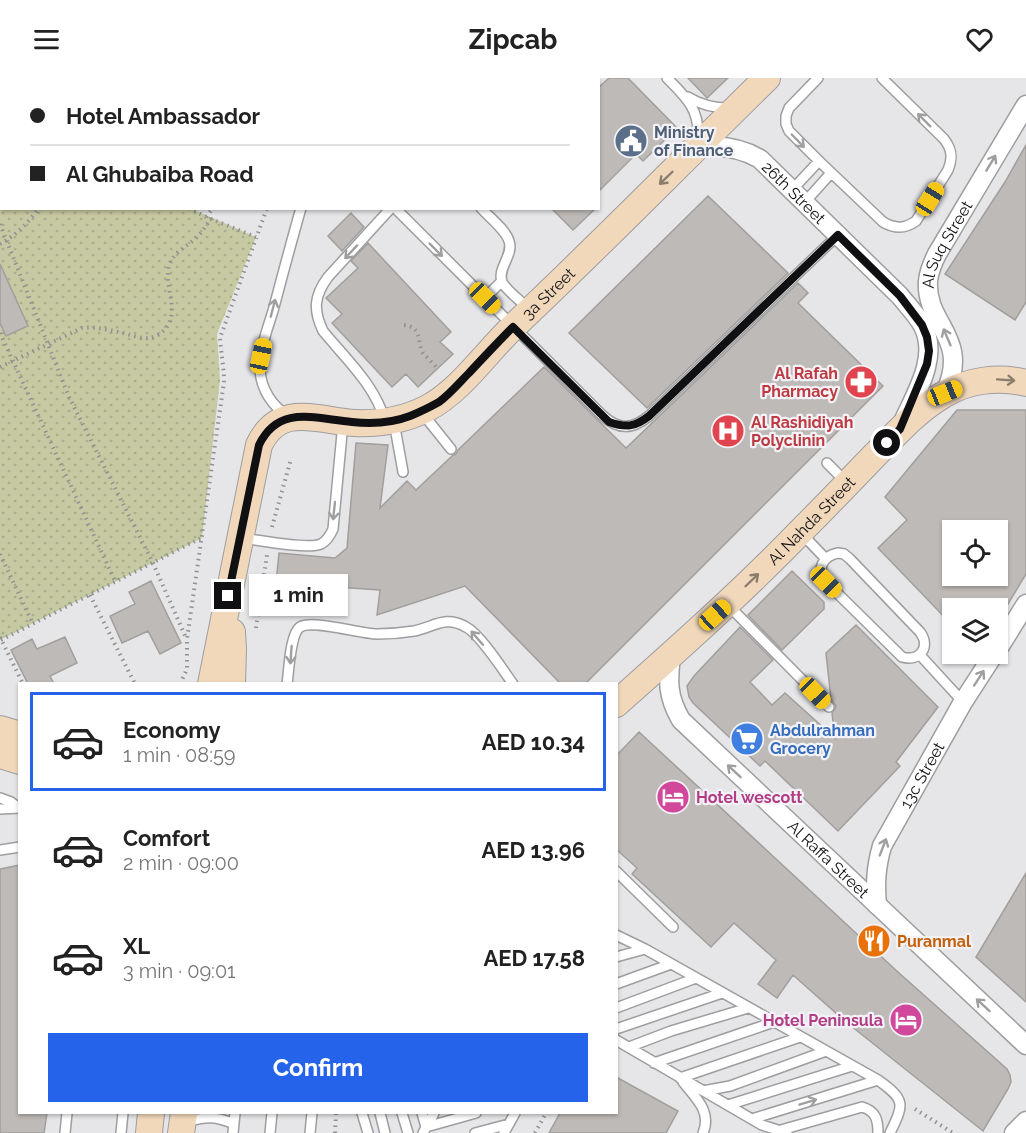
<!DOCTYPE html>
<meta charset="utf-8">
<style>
:root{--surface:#fff;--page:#f6f6f6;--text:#222;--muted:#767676;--line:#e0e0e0;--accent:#2563eb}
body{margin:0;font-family:Raleway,sans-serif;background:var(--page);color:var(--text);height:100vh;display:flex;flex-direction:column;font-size:22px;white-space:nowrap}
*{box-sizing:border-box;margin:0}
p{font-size:20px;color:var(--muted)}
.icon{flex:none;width:33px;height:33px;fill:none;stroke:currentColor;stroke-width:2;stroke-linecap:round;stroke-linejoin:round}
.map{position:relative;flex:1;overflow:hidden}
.side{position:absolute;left:18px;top:604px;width:600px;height:432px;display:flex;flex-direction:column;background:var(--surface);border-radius:0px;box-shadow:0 2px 4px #0004}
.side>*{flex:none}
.hud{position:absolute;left:0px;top:0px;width:600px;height:132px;box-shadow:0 2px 4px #0004;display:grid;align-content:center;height:132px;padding:0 30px;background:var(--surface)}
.fabs{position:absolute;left:942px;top:442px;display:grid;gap:12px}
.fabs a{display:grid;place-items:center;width:66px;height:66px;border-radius:0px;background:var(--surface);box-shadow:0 2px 4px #0004;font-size:30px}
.end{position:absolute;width:27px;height:27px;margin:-14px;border:8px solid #101012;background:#fff;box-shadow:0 0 0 3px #fff}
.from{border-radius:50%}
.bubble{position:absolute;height:42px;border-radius:0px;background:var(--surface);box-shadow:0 2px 4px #0004;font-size:20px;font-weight:700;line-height:42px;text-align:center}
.car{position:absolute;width:18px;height:36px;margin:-18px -9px;border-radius:8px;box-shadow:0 0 4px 2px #0007;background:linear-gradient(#f5c518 24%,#345 0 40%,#f5c518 0 76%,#345 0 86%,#f5c518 0)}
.hud b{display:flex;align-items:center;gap:21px;height:57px;font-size:22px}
.hud b+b{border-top:2px solid var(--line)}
.hud i{width:15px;height:15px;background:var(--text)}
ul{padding:10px 0 0;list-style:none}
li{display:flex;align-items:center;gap:18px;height:99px;margin:0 12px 9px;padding:0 18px;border:3px solid transparent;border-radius:0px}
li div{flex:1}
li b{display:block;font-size:22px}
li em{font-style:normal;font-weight:700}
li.on{border-color:var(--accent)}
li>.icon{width:54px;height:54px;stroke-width:1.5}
.action{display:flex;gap:12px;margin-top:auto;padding:12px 30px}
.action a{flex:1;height:69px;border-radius:0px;background:var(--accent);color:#fff;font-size:24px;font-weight:700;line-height:69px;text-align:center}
header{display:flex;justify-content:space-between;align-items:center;height:78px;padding:0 30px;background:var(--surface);font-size:27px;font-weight:700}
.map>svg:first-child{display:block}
</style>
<header><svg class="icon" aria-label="menu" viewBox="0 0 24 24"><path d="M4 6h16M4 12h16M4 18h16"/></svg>Zipcab<svg class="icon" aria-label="heart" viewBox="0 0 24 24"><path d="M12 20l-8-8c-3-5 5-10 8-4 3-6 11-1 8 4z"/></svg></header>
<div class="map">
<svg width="1026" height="1055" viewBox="0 0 1026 1055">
<defs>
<pattern id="park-dots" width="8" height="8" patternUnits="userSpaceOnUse" patternTransform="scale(1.5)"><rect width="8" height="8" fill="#c7c9a2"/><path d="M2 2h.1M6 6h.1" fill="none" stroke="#aaac8a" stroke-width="1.8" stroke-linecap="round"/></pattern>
</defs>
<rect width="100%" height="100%" fill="#e6e6e9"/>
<path fill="url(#park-dots)" d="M 0,21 L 2,22 L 2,130 L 192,131 L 256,159 L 217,256 L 220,302 L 202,460 L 0,562 Z"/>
<path fill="#bebab8" stroke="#a19e9c" stroke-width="1.5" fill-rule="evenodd" d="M 609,0 L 628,0 L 677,50 L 643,83 L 636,76 L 598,114 L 598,10 Z
M 688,0 L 728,0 L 707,20 Z
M 1026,67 L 1026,224 L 1015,242 L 945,196 L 1005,104 Z
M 708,118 L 788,195 L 647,330 L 569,255 Z
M 551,130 L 596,130 L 573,152 Z
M 351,135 L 364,149 L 342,173 L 328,158 Z
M 368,165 L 451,254 L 440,264 L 453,276 L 418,309 L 406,296 L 392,309 L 332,245 L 342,236 L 326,220 L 358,190 L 351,183 Z
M 0,186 L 28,248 L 6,258 L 0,245 Z
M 798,205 L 808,215 L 798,225 L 883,308 L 585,606 L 561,606 L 465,508 L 377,537 L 380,512 L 276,505 L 279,475 L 335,480 L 347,470 L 356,365 L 388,367 L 380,430 L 407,403 L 416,412 L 452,378 L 456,376 L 458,372 L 544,289 L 626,370 Z
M 957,332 L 1026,332 L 1026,496 L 1005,531 L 952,531 L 952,547 L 878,470 L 907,442 L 885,419 ZM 952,453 L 998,453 L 998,498 L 952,498 Z
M 792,493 L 824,524 L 824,531 L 782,572 L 748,537 Z
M 151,503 L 181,565 L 160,576 L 148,553 L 122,565 L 110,538 L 135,526 L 129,514 Z
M 856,547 L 938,629 L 896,684 L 900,688 L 838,753 L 765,683 L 760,688 L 693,625 L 689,619 L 687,608 L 694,598 L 740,549 L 773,582 L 750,604 L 772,627 L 785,615 L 835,660 L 832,635 L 835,631 L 836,628 L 831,621 L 826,575 Z
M 65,559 L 77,585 L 50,598 L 54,606 L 28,606 L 11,572 L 32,561 L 37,571 Z
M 639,654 L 899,895 L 1007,991 L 1010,997 L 1011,1004 L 1008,1011 L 983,1053 L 846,944 L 793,897 L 777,920 L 758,906 L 776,882 L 734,845 L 711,869 L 632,796 L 637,790 L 616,771 L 616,678 Z
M 20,787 L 20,1035 L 47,1035 L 44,1055 L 0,1055 L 0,791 Z
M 1026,795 L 1026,924 L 976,879 Z
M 616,999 L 678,1033 L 666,1055 L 549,1055 L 560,1035 L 616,1035 Z"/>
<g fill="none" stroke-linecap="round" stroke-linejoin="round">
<g stroke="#9e9ea1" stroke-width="12">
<path id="lane" d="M 667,0 C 687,20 700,32 698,62
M 818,0 L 789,30 L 786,38 L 786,46 L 789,53 L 819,83 L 883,144 C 895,151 905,151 916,143 L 948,92 C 953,80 952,71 944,61 L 882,0
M 688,19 C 701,27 714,30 729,30
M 792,112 L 819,83
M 805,124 L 831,95
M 395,130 L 602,337 C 618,352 632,352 649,338 L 838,157
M 481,130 C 489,139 506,152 509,163 C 514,177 497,190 502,204 C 506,212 522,224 529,231
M 485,220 L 502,203
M 423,336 L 451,371
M 288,338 C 272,328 261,311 260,292 C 259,273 267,252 273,233 C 282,199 291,165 301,130
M 385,343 C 375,307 346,281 323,253 C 313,232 314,218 328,199 L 391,130
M 394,344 L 403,394
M 827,385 L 846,404
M 802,456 L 825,480
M 242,460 C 258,462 308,472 321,466 C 327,463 330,458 333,451 L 343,345
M 838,475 L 844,476 L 850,481 L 920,554 C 931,569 920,584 902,579 L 826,504 C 816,492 822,478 838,475 Z
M 729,528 L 829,629
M 920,577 L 963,624
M 287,606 C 289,593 290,556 300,549 C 312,541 360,556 377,556 C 389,556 402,555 414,553 C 434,549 445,537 466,549 C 480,556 503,592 513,606
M 0,720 L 11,724 L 19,730
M 0,731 L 20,730
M 0,772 L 20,769
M 616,793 L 673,849
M 616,857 L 645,871 L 878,1002 C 906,1022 904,1026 890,1055
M 616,879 L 645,871
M 616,906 L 671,886
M 616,930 L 696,900
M 616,951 L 722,915
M 616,962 L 762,1047 L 787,1055
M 629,969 L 671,953 L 748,930
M 654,985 L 774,944
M 680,1000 L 800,959
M 683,1004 C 696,1020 712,1034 703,1055
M 703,1013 L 730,1008 L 826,973
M 728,1027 L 852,988
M 362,1035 L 368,1055
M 380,1035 L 385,1055
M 402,1035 L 408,1055
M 422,1035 L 426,1049 L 476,1035
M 752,1041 L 878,1002
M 185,1044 C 205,1039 214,1037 234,1046
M 781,1052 L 862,1029 C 876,1033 878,1042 878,1055
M 65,1055 L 67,1035
M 121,1055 L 123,1035
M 233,1055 L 235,1035
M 270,1055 L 272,1035
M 310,1055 L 312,1035
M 423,1055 L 434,1035
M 475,1055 L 509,1046
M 504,1055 L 515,1035"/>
</g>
<g stroke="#9e9ea1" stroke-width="21">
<g id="street">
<path id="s1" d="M 696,71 C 719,66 739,69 760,81 L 900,218 C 908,228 917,237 923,248 C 939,279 916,315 903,344"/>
<path id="s2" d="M 945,315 C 971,259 925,247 928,203 C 929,193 933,184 937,176 L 1026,27"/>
<path d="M 998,571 L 1026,526"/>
<path id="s3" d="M 671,577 C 668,603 667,618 681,642 L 1026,967"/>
<path id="s4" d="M 877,827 C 875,805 876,789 882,768 L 963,624 L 994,576"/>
<path d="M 1014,1055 L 1026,1043"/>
</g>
</g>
<g stroke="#9e9ea1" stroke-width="28">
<g id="secondary">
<path id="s5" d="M 211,606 L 259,367 C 280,323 318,343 355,345 C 379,346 404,342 426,331 C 461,313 486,274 515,247 C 600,167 683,82 767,0"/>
<path d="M 232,606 L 233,571 L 232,554"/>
<path id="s6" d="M 616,626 C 679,570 743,513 802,452 C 827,427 851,402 875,377 C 896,356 917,332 943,317 C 967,302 999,298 1026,305"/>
<path d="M 0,651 L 20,657"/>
<path d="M 0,677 L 20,683"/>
<path d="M 149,1055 L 151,1035"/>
<path d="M 181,1055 L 184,1035"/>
</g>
</g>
<path stroke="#919193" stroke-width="4" stroke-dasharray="1.5 4.5" stroke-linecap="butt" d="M 404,0 L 406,2
M 124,2 L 125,0
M 270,2 L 271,0
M 421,2 L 422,0
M 0,23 L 2,24
M 189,130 L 206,139 L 256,159
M 206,139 L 213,130
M 0,146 L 69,319 L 153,485 L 186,560
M 0,166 C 15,158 29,144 39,130
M 404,247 C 423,250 416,262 423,275 C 427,280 433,285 437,290
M 0,255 L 115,503
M 0,289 L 82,250 C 97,248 112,253 127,256 C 134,258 142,261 150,260 C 154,259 159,257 162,254 C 183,236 163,210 169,188 C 173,175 184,170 194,162 C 201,156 206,148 211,140
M 272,449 L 291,381
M 0,476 L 33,546
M 90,517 L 135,606
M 256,550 L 267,477
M 0,559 L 23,606
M 1,562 L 201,460
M 180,606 L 187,591 L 187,561 L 224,304 C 224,289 221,275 220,260 L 267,130
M 915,1031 L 953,1055
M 335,1055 L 336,1035
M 535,1055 L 546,1035"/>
<use href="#lane" stroke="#fff" stroke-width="9"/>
<use href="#street" stroke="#fff" stroke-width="18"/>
<use href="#secondary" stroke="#f1d8bb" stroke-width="26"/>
</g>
<defs><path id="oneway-shaft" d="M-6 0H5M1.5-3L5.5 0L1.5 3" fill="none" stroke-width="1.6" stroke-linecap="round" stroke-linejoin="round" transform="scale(1.5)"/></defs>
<g stroke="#9f9fa0">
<use href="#oneway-shaft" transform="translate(924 42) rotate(-135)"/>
<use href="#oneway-shaft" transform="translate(798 63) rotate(46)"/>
<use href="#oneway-shaft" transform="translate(991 85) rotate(-59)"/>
<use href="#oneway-shaft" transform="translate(436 172) rotate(45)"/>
<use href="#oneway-shaft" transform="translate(351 174) rotate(133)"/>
<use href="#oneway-shaft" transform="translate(273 230) rotate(-75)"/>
<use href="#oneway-shaft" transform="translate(947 259) rotate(-113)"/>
<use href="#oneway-shaft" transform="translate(334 433) rotate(96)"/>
<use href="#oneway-shaft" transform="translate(477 560) rotate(-131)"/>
<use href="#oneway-shaft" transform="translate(291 577) rotate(94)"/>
<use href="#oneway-shaft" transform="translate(979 600) rotate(-57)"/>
<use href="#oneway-shaft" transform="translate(734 693) rotate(-137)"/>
<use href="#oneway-shaft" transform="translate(883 769) rotate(-69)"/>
<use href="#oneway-shaft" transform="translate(983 927) rotate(-137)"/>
<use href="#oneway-shaft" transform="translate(808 1024) rotate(-17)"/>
</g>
<g stroke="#8c7e6f">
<use href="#oneway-shaft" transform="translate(666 100) rotate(136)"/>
<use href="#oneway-shaft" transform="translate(1006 302) rotate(4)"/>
<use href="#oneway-shaft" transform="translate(752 502) rotate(-44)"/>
</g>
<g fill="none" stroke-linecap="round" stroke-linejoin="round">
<path stroke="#101012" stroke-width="8" d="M 228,518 L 259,367 C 279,326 315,341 352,344 C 371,346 392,345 410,338 C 420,334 430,329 439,324 C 450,316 459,305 469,295 C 483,280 498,264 513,249 L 609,344 C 626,350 635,349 649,338 L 838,157 L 900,218 L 922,247 L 927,259 L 929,273 L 927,286 L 900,351 L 887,365"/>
</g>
<defs>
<g id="civic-disc" transform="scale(1.725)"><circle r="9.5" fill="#5c6f8a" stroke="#f3f3f7"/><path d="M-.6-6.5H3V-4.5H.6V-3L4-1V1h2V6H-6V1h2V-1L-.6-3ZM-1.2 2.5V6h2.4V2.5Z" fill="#fff"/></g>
<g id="pharmacy-disc" transform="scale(1.725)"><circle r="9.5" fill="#e0444e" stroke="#f3f3f7"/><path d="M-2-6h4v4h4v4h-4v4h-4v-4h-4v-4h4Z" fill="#fff"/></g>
<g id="hospital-disc" transform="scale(1.725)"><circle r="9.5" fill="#e0444e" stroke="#f3f3f7"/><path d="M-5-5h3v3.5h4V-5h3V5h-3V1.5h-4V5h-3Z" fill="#fff"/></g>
<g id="supermarket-disc" transform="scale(1.725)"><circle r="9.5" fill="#3f7fe0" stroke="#f3f3f7"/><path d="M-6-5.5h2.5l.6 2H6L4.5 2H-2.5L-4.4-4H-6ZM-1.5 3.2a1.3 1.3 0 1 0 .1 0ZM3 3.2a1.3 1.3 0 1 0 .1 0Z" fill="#fff"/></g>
<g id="hotel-disc" transform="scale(1.725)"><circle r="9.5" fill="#d1479c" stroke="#f3f3f7"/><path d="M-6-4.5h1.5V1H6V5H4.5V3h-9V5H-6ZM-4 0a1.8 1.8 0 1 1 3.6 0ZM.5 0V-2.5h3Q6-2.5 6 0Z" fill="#fff"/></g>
<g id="restaurant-disc" transform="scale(1.725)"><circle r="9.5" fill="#e8710a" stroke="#f3f3f7"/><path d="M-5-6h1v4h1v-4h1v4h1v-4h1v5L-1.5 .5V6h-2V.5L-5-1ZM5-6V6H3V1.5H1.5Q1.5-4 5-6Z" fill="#fff"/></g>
</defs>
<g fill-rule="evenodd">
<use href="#civic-disc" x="631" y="63"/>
<use href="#pharmacy-disc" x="861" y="304"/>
<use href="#hospital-disc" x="728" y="353"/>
<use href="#supermarket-disc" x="747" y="661"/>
<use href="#hotel-disc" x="673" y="719"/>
<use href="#restaurant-disc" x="874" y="863"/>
<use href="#hotel-disc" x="906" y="942"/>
</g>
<g text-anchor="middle" stroke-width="4.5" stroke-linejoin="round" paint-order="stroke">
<g font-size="16" font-weight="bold" fill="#4e5e75" stroke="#f3f3f7" text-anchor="start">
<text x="654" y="60">Ministry<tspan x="654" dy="18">of Finance</tspan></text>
</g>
<g font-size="16" fill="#101012" stroke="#f3f3f7">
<text dy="6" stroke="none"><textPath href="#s1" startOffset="114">26th Street</textPath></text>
<text dy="6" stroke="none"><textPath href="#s2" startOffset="159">Al Suq Street</textPath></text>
<text dy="6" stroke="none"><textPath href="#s5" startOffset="594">3a Street</textPath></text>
<text dy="6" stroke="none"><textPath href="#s6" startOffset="268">Al Nahda Street</textPath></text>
<text dy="6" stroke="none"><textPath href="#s4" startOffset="141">13c Street</textPath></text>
<text dy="6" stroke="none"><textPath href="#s3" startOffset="270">Al Raffa Street</textPath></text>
</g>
<g font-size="16" font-weight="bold" fill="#be3a42" stroke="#f3f3f7" text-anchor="end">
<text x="838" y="301">Al Rafah<tspan x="838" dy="18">Pharmacy</tspan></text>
<text x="751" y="350" text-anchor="start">Al Rashidiyah<tspan x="751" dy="18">Polyclinin</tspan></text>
</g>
<g font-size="16" font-weight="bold" fill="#366cbe" stroke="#f3f3f7" text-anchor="start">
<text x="770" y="658">Abdulrahman<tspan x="770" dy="18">Grocery</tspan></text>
</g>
<g font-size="16" font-weight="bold" fill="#b23c85" stroke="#f3f3f7" text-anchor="start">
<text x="696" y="725">Hotel wescott</text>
<text x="883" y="948" text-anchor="end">Hotel Peninsula</text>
</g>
<g font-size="16" font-weight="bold" fill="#c56008" stroke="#f3f3f7" text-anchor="start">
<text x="897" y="869">Puranmal</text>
</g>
</g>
</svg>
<div class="fabs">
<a><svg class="icon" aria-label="locate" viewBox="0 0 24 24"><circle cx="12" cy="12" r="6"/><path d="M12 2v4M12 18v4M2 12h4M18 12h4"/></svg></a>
<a><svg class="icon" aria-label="layers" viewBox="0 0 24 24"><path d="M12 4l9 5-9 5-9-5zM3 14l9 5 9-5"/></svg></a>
</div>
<i class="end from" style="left:887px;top:365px"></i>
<i class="end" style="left:228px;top:518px"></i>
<div class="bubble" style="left:249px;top:496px;width:99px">1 min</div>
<i class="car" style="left:930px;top:121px;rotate:32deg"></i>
<i class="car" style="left:485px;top:220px;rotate:135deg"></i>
<i class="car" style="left:261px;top:278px;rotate:12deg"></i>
<i class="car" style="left:945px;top:315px;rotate:68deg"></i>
<i class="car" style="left:826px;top:504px;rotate:135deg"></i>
<i class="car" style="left:715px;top:537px;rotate:48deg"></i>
<i class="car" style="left:815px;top:615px;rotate:136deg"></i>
<div class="hud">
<b><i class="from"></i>Hotel Ambassador</b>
<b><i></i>Al Ghubaiba Road</b>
</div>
<section class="side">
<ul>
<li class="on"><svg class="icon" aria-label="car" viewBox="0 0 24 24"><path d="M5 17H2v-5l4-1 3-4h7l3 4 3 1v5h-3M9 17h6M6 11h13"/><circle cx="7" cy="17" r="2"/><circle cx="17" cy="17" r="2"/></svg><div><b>Economy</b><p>1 min · 08:59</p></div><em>AED 10.34</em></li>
<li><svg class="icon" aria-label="car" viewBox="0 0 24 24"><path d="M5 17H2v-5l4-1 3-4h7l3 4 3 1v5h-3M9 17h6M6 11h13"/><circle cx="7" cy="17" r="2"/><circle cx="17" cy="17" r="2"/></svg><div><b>Comfort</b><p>2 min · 09:00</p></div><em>AED 13.96</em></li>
<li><svg class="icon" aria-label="car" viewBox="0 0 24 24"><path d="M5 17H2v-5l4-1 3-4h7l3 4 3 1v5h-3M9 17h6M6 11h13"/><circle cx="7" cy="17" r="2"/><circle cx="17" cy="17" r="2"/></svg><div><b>XL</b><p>3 min · 09:01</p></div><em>AED 17.58</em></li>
</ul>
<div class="action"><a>Confirm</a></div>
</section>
</div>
